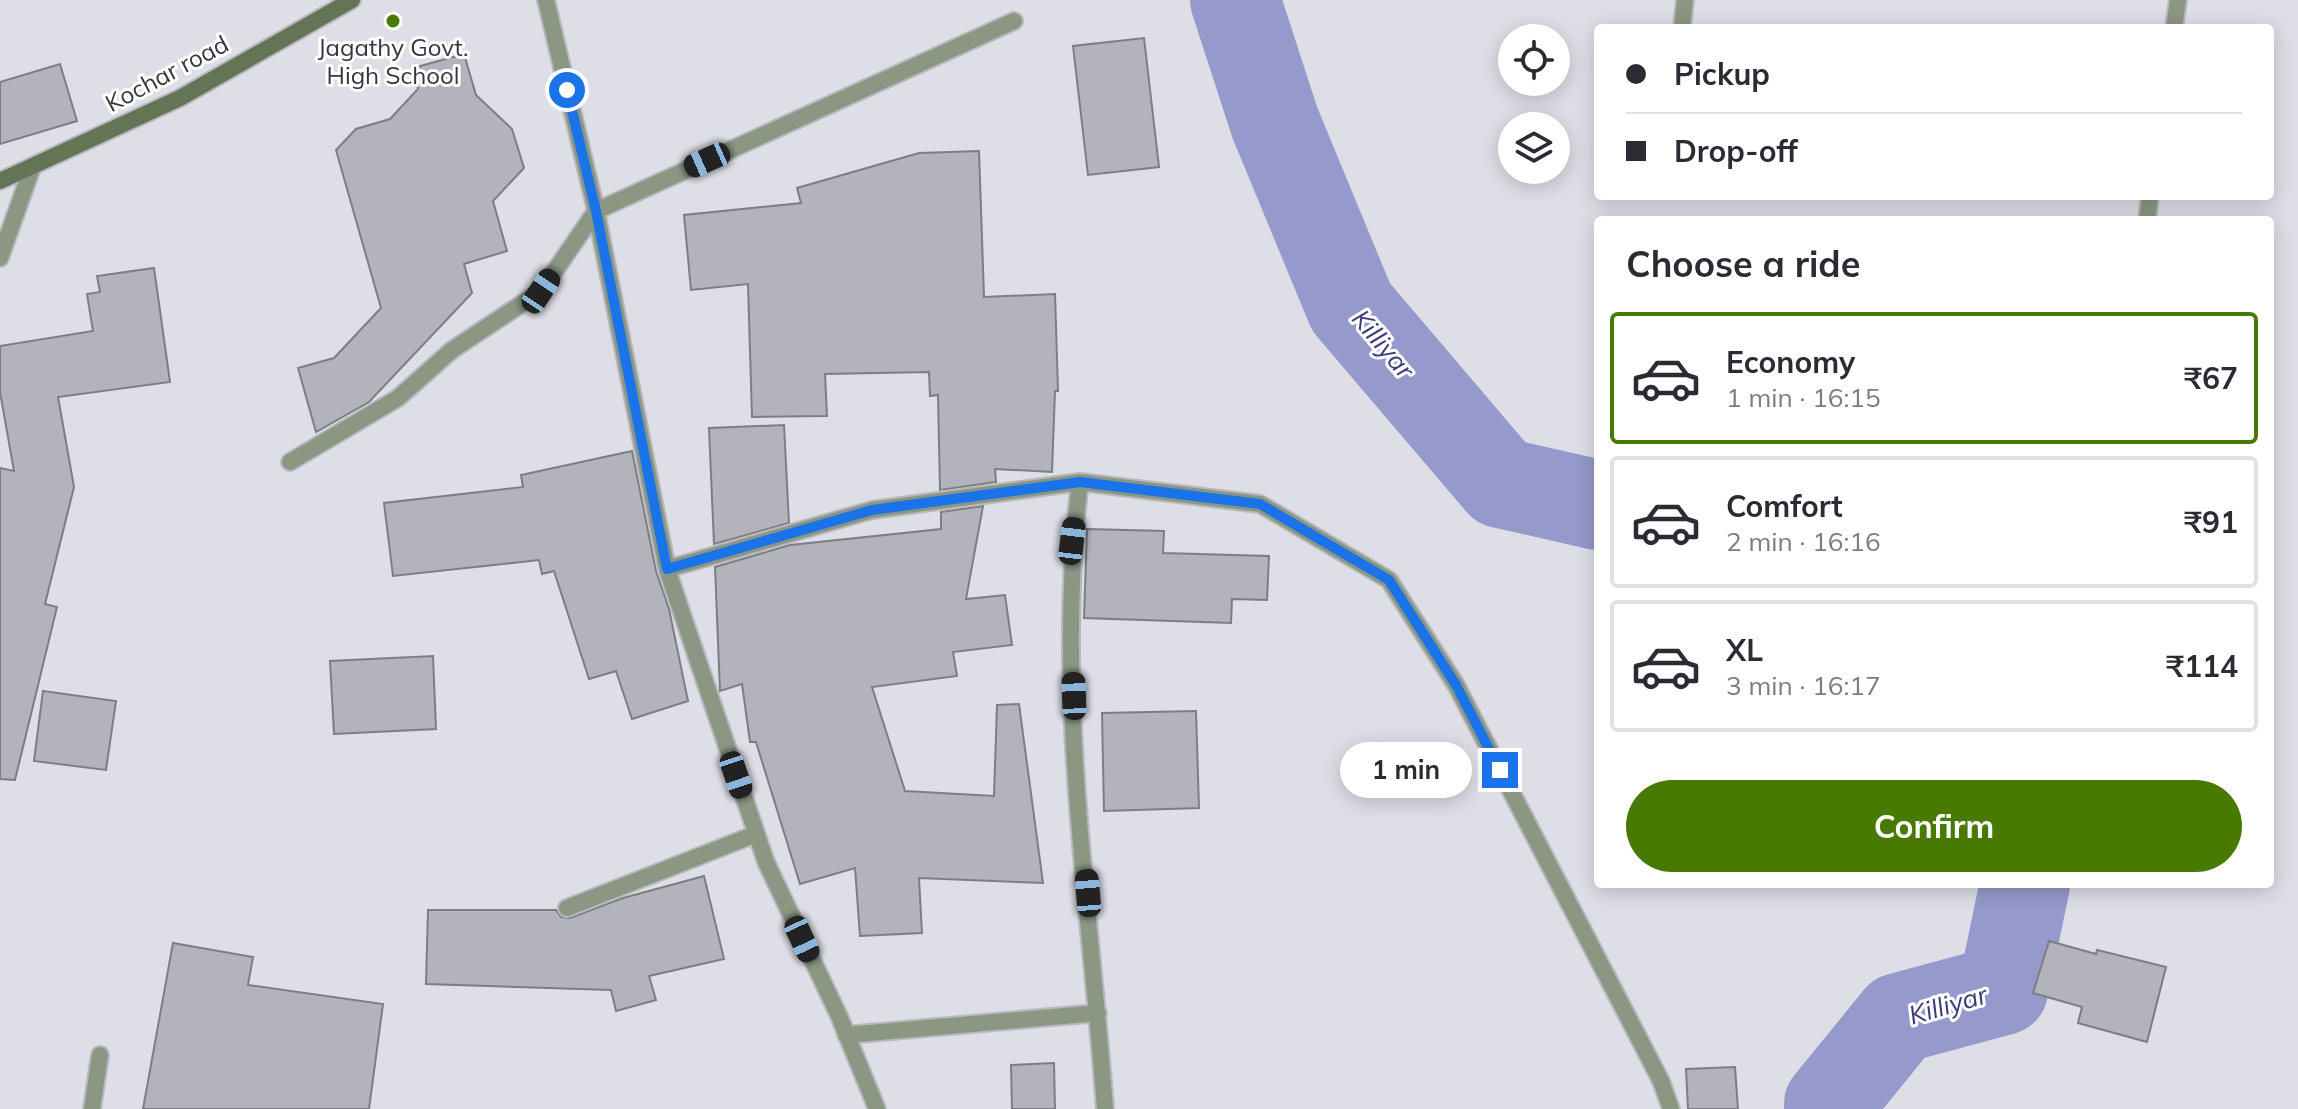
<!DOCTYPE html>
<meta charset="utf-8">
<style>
:root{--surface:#fff;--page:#f7f7f7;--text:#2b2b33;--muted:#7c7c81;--line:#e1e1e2;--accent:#487900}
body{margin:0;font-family:Mulish,sans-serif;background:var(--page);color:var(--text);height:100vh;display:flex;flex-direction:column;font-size:30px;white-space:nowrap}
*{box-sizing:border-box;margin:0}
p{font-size:26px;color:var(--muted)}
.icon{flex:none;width:44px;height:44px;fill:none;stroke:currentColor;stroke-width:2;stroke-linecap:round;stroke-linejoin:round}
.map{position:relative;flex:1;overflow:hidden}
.sheet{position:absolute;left:1594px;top:216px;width:680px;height:672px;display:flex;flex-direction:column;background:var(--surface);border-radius:8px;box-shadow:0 4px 20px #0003}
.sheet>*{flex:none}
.top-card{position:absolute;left:1594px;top:24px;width:680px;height:176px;border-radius:8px;box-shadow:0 4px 20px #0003;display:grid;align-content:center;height:176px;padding:0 32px;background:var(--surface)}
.fabs{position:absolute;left:1498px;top:24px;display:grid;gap:16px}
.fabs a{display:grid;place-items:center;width:72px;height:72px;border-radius:50%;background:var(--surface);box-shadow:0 4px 20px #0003;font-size:40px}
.end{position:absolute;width:36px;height:36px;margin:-18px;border:10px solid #1a73e8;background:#fff;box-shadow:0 0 0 4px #fff}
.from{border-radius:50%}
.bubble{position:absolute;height:56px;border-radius:28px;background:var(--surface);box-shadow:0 4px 20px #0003;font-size:26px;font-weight:700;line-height:56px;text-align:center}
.car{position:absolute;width:24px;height:48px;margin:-24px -12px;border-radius:10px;box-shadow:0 0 6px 2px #0007;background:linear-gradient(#222 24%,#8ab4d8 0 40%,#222 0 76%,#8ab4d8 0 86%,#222 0)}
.top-card b{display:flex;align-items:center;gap:28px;height:76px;font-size:30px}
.top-card b+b{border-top:2px solid var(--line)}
.top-card i{width:20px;height:20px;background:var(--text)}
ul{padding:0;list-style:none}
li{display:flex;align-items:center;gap:24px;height:132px;margin:0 16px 12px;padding:0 16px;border:4px solid var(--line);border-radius:8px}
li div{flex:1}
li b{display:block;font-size:30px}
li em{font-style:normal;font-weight:700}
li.active{border-color:var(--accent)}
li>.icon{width:72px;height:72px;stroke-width:1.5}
h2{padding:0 32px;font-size:36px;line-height:96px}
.primary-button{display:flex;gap:16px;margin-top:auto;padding:16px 32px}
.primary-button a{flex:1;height:92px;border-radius:48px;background:var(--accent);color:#fff;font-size:32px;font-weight:700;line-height:92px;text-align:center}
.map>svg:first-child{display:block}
</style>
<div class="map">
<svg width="2298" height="1109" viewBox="0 0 2298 1109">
<rect width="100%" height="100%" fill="#dddee6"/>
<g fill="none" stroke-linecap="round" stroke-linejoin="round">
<path stroke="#9599cb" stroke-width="90" d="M 1235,0 L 1275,123 L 1351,307 L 1501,483 L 1598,505
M 1829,1109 L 1829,1104 L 1899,1018 L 2003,990 L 2025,884"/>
</g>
<path fill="#b3b4bb" stroke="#7d7e85" stroke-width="2" d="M 1144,38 L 1159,167 L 1088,175 L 1073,46 Z
M 464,54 L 476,95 L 512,129 L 524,168 L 493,201 L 507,251 L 464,264 L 472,293 L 369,402 L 316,432 L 298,368 L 334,358 L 381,308 L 336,150 L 356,129 L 390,119 L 418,89 L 413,68 Z
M 60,64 L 77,121 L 0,144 L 0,82 Z
M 979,151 L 984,297 L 1055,294 L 1058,391 L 1055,391 L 1052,472 L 995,469 L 996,482 L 940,490 L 938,395 L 930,396 L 929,372 L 825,374 L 827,416 L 752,417 L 748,284 L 691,290 L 684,215 L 801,203 L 797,188 L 919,153 Z
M 154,268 L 170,382 L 58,397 L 74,487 L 45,604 L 57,607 L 15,780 L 0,779 L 0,468 L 14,471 L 0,392 L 0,346 L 93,331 L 87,294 L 100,292 L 97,276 Z
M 784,425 L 789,523 L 714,544 L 709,428 Z
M 632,451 L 656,571 L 669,609 L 688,701 L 632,719 L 616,671 L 589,679 L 554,571 L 542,574 L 539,560 L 393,576 L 384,503 L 523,487 L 521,475 Z
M 983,506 L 966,599 L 1005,595 L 1012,645 L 953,652 L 957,676 L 872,687 L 905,791 L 994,796 L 997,705 L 1019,704 L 1043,883 L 919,878 L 922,933 L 860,936 L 855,868 L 800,884 L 756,742 L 750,742 L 742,684 L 720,691 L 715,567 L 790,545 L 941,529 L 941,512 Z
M 1087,529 L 1164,531 L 1163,553 L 1269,556 L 1267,600 L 1232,599 L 1231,623 L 1084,618 Z
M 433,656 L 436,729 L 334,734 L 330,661 Z
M 43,691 L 116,701 L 106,770 L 34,761 Z
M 1196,711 L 1199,808 L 1104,811 L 1102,713 Z
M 704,876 L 724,959 L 649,976 L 656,1000 L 616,1011 L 611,990 L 426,984 L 428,910 L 556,910 L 561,917 L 570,918 L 623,898 Z
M 2049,941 L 2096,954 L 2097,950 L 2166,967 L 2147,1042 L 2078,1023 L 2082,1007 L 2033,993 Z
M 173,943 L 253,957 L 248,985 L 383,1004 L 369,1109 L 143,1109 Z
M 1054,1063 L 1055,1109 L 1012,1109 L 1011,1065 Z
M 1735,1067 L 1738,1109 L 1688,1109 L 1686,1069 Z"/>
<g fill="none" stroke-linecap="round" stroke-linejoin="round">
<g stroke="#b8b9c0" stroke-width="20">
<path id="street" d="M 546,0 L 596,211 L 667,569 L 766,862 L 839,1016 L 877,1109
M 1682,28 L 1685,0
M 2174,28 L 2178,0
M 2147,220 L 2150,196
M 0,258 L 32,168
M 290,462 L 398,398 L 452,350 L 541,291 L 596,211 L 1014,21
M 1080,482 C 1054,689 1090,902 1105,1109
M 667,569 L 872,510 L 1080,482 L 1260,504 L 1389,580 L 1456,685 L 1661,1081 L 1671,1109
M 567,908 L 756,834
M 846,1035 L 1098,1013
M 92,1109 L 100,1055"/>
</g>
<g stroke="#b8b9c0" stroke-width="20">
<path id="secondary" d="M 0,181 L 180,98 L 352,0"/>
</g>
<use href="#street" stroke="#8b9783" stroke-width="16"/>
<use href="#secondary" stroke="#647556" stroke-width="16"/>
</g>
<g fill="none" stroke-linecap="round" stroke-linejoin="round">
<path stroke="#1a73e8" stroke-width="10" d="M 567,90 L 596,211 L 667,569 L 872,510 L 1080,482 L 1260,504 L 1389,580 L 1456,685 L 1500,770"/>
</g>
<circle fill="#487900" stroke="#fff" stroke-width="3" cx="393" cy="21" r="8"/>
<g text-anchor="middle" stroke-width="6" stroke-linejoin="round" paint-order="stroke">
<g font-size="24" fill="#36373a" stroke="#fff">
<text x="393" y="56">Jagathy Govt.<tspan x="393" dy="28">High School</tspan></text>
</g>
<g font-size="24" fill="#36373a" stroke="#fff">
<text transform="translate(167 74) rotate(-28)" y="8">Kochar road</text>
</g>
<g font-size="26" font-style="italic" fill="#3c3c7a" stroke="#fff">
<text transform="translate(1383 344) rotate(50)" y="9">Killiyar</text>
<text transform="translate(1948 1005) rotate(-16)" y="9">Killiyar</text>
</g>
</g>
</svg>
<div class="fabs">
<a><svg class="icon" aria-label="locate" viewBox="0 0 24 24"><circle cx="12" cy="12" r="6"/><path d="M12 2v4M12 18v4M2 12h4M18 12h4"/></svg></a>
<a><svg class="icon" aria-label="layers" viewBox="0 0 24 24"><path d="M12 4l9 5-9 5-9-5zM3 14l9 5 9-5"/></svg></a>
</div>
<i class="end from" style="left:567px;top:90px"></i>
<i class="end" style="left:1500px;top:770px"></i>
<div class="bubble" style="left:1340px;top:742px;width:132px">1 min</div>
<i class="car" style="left:707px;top:160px;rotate:246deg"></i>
<i class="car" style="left:541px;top:291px;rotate:34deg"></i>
<i class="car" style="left:1072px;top:541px;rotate:7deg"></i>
<i class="car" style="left:1074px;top:696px;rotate:358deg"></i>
<i class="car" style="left:736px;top:775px;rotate:161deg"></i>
<i class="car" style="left:1088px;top:893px;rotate:355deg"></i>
<i class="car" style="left:802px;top:939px;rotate:155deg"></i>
<div class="top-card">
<b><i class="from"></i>Pickup</b>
<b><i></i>Drop-off</b>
</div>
<section class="sheet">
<h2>Choose a ride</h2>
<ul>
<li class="active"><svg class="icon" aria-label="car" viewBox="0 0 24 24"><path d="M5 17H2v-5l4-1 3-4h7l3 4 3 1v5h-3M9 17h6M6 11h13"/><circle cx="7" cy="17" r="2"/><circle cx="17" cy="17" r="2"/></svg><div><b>Economy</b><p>1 min · 16:15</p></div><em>₹67</em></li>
<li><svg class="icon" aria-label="car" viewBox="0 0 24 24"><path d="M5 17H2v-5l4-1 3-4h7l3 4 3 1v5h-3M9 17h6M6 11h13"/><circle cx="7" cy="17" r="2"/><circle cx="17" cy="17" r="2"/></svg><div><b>Comfort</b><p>2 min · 16:16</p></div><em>₹91</em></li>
<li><svg class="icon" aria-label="car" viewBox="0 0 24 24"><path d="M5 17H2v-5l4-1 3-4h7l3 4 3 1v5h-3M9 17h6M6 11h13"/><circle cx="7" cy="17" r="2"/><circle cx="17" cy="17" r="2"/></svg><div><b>XL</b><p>3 min · 16:17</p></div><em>₹114</em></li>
</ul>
<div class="primary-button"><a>Confirm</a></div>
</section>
</div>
